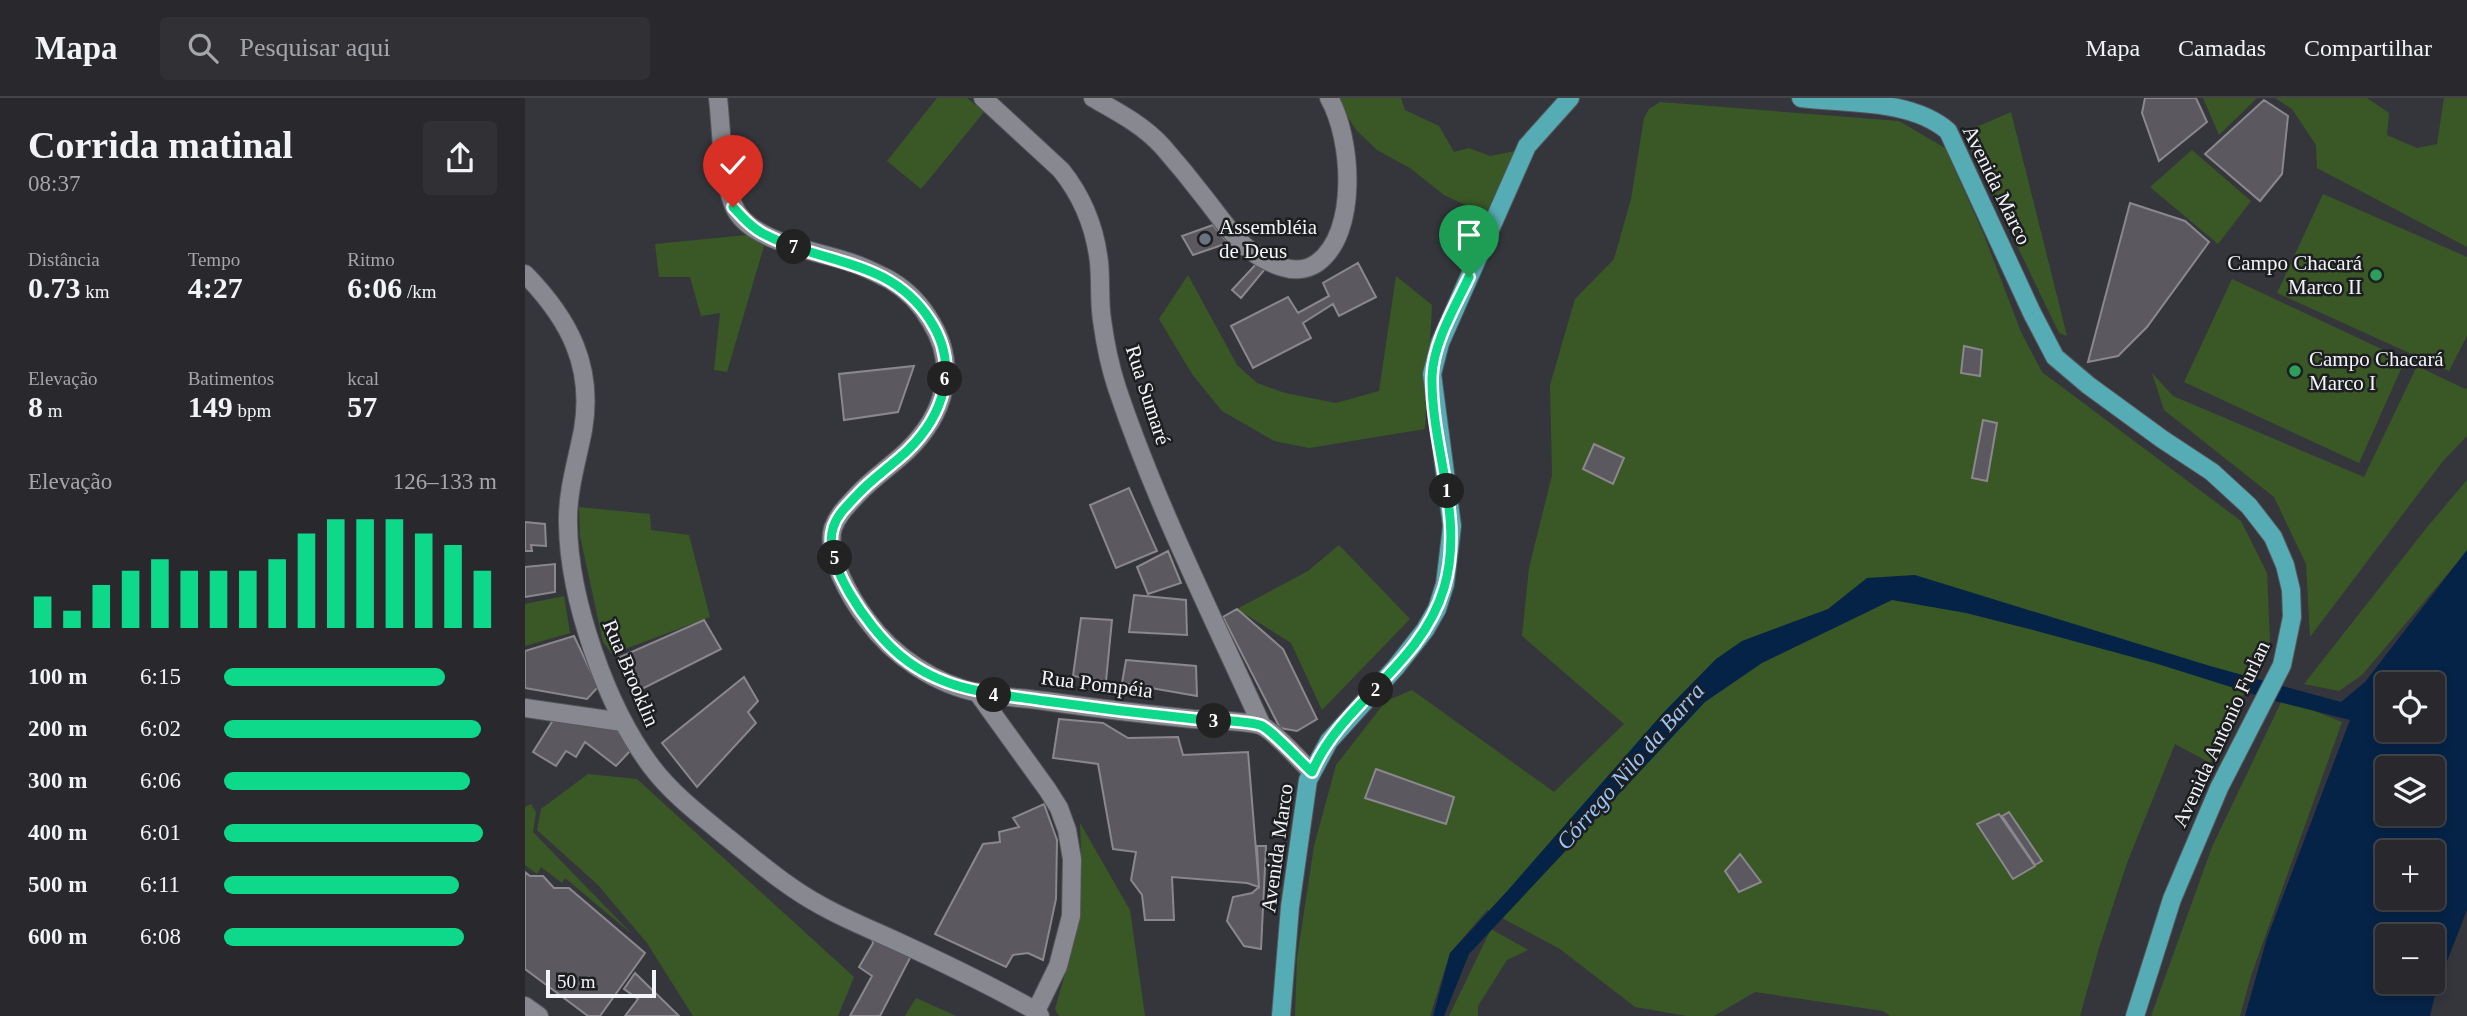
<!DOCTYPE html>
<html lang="pt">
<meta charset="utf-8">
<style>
:root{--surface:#28282d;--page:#303035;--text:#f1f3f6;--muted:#a5a6aa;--line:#444449;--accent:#0ed98a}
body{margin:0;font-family:Georgia,serif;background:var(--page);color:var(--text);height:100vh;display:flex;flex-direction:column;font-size:26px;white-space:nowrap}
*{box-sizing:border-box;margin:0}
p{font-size:23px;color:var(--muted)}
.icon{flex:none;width:38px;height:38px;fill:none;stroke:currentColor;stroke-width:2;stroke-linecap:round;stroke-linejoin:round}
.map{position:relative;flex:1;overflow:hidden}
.sheet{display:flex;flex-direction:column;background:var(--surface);width:525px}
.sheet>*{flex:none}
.controls{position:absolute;left:1850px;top:574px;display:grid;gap:14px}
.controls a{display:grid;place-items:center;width:70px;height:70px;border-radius:7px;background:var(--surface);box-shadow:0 4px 10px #0003,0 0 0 2px var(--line);font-size:35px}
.scale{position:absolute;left:21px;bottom:18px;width:110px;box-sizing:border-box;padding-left:7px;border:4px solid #f3f4f8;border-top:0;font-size:19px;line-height:24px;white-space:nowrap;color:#f3f4f8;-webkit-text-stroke:5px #1d1e20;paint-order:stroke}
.pin{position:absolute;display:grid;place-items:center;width:60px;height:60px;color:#fff;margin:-72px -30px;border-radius:50% 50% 50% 0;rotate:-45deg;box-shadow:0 0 7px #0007}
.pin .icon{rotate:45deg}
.km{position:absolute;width:35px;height:35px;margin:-18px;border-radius:50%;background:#222;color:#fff;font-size:19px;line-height:35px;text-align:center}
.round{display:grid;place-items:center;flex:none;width:74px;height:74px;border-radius:7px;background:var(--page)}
.summary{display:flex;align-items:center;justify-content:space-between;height:119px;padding:0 28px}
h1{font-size:38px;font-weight:600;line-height:52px}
.metrics{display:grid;grid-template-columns:repeat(3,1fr);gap:10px;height:119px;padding:7px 28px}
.metrics div{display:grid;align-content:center}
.metrics b{font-size:30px;font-weight:600}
.metrics small{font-size:19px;font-weight:400}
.metrics p{font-size:19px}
.chart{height:196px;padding:14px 28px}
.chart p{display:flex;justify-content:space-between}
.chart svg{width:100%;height:126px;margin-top:7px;stroke:var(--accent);stroke-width:6}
ul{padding:0 28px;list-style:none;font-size:23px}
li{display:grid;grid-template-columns:112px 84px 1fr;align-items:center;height:52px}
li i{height:18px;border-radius:9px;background:var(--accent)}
header{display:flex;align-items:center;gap:42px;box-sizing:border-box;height:98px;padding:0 35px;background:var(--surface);border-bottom:2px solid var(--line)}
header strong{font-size:33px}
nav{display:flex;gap:38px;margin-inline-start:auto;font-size:24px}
.search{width:490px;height:63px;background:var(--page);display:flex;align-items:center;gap:18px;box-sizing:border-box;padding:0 24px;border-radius:7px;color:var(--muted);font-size:26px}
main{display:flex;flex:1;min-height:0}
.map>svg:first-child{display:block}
.green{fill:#395826}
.water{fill:#052347;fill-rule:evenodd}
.building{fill:#5b595f;stroke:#8a878d;stroke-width:2}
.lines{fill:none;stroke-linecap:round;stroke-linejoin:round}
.minor-casing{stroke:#55565a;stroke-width:20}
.major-casing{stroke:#55565a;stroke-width:20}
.minor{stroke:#888990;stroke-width:18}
.major{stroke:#56acb4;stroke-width:18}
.route-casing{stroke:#fff;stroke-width:14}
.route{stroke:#0ed98a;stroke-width:9}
.worship-dot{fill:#6b7280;stroke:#1d1e20;stroke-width:2.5}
.leisure-dot{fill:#2e9e5b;stroke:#1d1e20;stroke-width:2.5}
.labels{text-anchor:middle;stroke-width:5;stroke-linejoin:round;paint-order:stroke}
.street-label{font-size:21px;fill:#f3f4f8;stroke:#1d1e20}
.poi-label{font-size:21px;fill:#f3f4f8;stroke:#1d1e20;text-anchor:start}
.water-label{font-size:23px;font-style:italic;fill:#98c5fe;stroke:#1d1e20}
</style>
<header>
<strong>Mapa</strong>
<div class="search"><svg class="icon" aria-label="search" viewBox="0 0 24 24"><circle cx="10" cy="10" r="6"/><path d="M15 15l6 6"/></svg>Pesquisar aqui</div>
<nav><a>Mapa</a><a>Camadas</a><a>Compartilhar</a></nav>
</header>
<main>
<section class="sheet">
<div class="summary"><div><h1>Corrida matinal</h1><p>08:37</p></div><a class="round"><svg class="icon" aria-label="share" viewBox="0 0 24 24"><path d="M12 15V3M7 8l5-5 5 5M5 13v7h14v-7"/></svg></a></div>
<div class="metrics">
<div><p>Distância</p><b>0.73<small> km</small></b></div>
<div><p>Tempo</p><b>4:27</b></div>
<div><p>Ritmo</p><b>6:06<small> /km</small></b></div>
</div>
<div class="metrics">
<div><p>Elevação</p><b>8<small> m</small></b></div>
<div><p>Batimentos</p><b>149<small> bpm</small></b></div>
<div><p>kcal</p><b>57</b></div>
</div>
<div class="chart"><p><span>Elevação</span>126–133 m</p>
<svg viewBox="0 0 160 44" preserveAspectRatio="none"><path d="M5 44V33M15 44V38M25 44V29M35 44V24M45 44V20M55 44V24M65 44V24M75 44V24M85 44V20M95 44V11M105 44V6M115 44V6M125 44V6M135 44V11M145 44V15M155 44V24"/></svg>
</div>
<ul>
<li><b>100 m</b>6:15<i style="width:81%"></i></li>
<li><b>200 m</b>6:02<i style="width:94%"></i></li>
<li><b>300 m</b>6:06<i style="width:90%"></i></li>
<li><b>400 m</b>6:01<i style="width:95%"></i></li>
<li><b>500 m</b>6:11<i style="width:86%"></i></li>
<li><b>600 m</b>6:08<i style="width:88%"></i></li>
</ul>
</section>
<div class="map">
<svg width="1942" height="918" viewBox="0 0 1942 918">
<rect width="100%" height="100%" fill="#35363c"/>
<!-- green -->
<path class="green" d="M412,0H442L459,14L396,91L362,63Z
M810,0H876L880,12L914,28L929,54L944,50L965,58L990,53L962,117L919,97L885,70L852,52L832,33Z
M1678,0H1732L1694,37Z
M1750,0H1842L1864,15L1862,37L1892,50L1912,46L1919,0H1942V149L1792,70L1791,47L1767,11Z
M1135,4L1374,23L1420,50L1459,137L1496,234L1517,274L1716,423L1742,475L1745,543L1685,665L1650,646L1602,765L1574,850L1555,918H1365L1358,913L1230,894L1189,918H1162L1110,909L1035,851L962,812L925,855L905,918H770L772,860L789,748L811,667L861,603L887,592L1029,694L1099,626L997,538L1004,470L1027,377L1025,287L1050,201L1089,161L1106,101L1119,20L1124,11Z
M1486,14L1542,238L1534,235L1438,35Z
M1667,52L1726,103L1693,146L1625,89Z
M1798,96L1942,159V238L1924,273L1752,195Z
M222,137L239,148L202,274L189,272L195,215L176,218L165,179H134L130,146Z
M663,177L712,267L732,285L760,295L811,305L854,293L871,178L907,207L900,331L784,350L749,343L697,313L667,276L634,221Z
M1707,181L1880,262L1834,365L1659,284Z
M1892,268L1940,291L1942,290V338L1918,363L1785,539L1781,466L1749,399L1639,312L1627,275L1648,298L1839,379Z
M1942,382V453L1837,577L1814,593L1779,586L1903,428Z
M54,409L125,416L126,432L164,437L185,519L87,556L78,544L55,438Z
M814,447L885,521L797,612L766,545L712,511L783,473Z
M39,498L45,535L0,548V506Z
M1758,600L1817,624L1726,878L1715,918H1626L1687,749Z
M63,676L112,681L329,879L313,918H168L122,845L73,787L12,732L16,711Z
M6,706L11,714L8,734L107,836L40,780L37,785L16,769L12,776L0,767V709Z
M555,725L605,812L620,918H534L530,911L549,845L557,784Z
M966,831L1003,852L982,862L953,908V918H924Z
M391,900L431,918H380Z"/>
<!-- water -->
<path class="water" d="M1942,452V812L1912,889L1905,918H1720L1742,840L1825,622L1750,603L1633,566L1508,532L1441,515L1367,502L1237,565L1180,604L944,856L919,918H908L925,855L984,791L1138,615L1191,561L1217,543L1303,511L1342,480L1390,477L1685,568L1816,604L1840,584ZM1862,586H1908V632H1862ZM1862,670H1908V716H1862ZM1862,754H1908V800H1862ZM1862,838H1908V884H1862Z"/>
<!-- building -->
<path class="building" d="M1620,0H1671L1682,24L1634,63L1617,15Z
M1739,2L1763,18L1757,76L1735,103L1680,56Z
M1605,105L1660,123L1684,144L1622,229L1593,258L1563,264Z
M688,127L703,145L668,157L657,138Z
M732,165L740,171L716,200L707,192Z
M833,165L851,199L814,218L808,206L778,225L786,240L728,270L706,228L763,199L773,215L804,198L798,185Z
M1439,248L1457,252L1455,278L1436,275Z
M389,268L373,314L319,322L314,276Z
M1458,322L1472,325L1462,383L1447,380Z
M1069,346L1099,360L1088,386L1058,371Z
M604,390L632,453L591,470L565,407Z
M0,424L20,426L21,448L6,447L7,453H0Z
M643,453L656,485L623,496L612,469Z
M30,466V494L0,499V469Z
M609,497L661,502L662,537L604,534Z
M712,511L758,551L792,621L772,633L755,630L698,519Z
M556,520L587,522L581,583L548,578Z
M179,522L196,551L113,593L93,560Z
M49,538L73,589L62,601L0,590V553Z
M601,562L671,568L672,598L597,585Z
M219,579L233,603L223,614L231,625L172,689L137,645Z
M30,619L90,628L105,653L91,668L60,644L51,659L41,653L31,668L8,654Z
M534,621L578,625L603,640L653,639L658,657L723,654L734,789L722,785L647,779L649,822H620L617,797L606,782L611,754L588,751L573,666L528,660Z
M851,671L929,699L921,726L840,700Z
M519,706L532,742L531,801L518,862L503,855L488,857L481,869L410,836L458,746L475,744L474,734L494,729L488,720Z
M1484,714L1490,723L1517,763L1510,767L1477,718Z
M1474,716L1510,768L1488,781L1452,726Z
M732,748H741L736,851L719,848L702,823L708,799L727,795L734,789Z
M1215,756L1236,784L1214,794L1200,773Z
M0,774L5,778H18L29,790H44L120,855L75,918H63L0,871Z
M347,840L386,858L355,918H325L347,878L334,869L348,845Z
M110,875L154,918H100L113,901L99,891Z"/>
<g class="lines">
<!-- minor casing -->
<g class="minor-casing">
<path id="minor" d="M193,0C197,35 196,73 208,106C221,144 294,153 327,165C340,169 353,176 365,182C382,192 397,208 406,224C434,270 419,317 382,353C366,368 348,380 333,396C323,407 313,416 308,430C300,457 326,501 342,522C368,558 411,587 455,595C476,599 499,600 520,603C569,610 619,616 668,621C682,622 729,623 739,629C755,639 773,661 787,674
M458,0L536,72C557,98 570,130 574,164C576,183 574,203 577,222C580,244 585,269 592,290C631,406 687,517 737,628
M568,0C593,14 618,27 638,49C652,65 666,82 679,99C703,129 717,156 757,169C769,173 782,172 792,165C834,135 827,40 804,0
M0,176C44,221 69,268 58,332C52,363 42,394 43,426C44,501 81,608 126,668C147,696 176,718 203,740C233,764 263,790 297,808C320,821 345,831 369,842C417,864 465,887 511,913L515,918
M452,594L522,691L534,710L542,732L547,761L546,818L533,868L511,913
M0,610L97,624
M0,908L14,918"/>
</g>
<!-- major casing -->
<g class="major-casing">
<path id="major" d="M1276,0C1323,6 1386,1 1423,33L1507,215L1530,259L1563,287L1637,341L1687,374L1724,408L1748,439L1760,467L1766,492L1767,519L1757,567L1694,690L1647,801L1610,918
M756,918L765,809L783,682L804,643L871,569L900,532L912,511L920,486L927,428L907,276L915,245L1002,48L1045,0"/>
</g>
<!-- minor -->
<use href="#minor" class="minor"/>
<!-- major -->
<use href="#major" class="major"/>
</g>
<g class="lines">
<!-- route casing -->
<g class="route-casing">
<path id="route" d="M208,109C218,120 228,131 241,137C299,167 365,160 405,222C435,268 419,317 382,353C366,368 348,380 333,396C324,406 312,416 308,430C297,466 344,529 369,552C413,593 464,595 520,603C570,610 620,616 670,621C691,623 715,622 735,627C745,630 777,665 787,674C816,605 896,568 919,490C940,419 906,350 907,279C908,245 930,209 944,179"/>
</g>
<!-- route -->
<use href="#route" class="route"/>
</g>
<!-- markers -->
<circle class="worship-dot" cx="680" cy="141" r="7"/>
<g class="leisure-dot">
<circle cx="1851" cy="177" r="7"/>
<circle cx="1770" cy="273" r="7"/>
</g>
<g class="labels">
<!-- street labels -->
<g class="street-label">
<text transform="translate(1472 87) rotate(64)" y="7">Avenida Marco</text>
<text transform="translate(623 297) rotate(72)" y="7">Rua Sumaré</text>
<text transform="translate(106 575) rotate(67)" y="7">Rua Brooklin</text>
<text transform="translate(572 586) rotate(7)" y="7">Rua Pompéia</text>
<text transform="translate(1696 636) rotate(-65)" y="7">Avenida Antonio Furlan</text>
<text transform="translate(752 750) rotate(-82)" y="7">Avenida Marco</text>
</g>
<!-- poi labels -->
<g class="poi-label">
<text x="694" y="136">Assembléia<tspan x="694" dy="24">de Deus</tspan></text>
<text x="1837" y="172" text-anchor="end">Campo Chacará<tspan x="1837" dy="24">Marco II</tspan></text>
<text x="1784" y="268">Campo Chacará<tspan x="1784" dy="24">Marco I</tspan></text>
</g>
<!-- water labels -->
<g class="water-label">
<text transform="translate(1105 668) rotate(-49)" y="8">Córrego Nilo da Barra</text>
</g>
</g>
</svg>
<div class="controls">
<a><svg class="icon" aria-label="locate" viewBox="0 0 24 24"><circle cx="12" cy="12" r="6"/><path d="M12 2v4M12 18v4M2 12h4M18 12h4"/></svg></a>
<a><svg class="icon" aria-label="layers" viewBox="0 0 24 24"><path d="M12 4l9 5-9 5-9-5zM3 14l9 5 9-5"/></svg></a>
<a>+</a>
<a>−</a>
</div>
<div class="scale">50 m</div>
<div class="pin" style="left:944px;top:179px;background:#1e9e55"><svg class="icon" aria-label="arrive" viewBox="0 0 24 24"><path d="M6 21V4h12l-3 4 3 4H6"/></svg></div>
<div class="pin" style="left:208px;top:109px;background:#d93025"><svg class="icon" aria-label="check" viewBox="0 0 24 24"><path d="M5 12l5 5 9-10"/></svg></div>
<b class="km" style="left:922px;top:393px">1</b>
<b class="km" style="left:851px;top:592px">2</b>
<b class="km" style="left:689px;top:623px">3</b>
<b class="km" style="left:469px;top:597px">4</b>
<b class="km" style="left:310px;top:460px">5</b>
<b class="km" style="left:420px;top:281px">6</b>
<b class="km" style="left:269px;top:149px">7</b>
</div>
</main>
